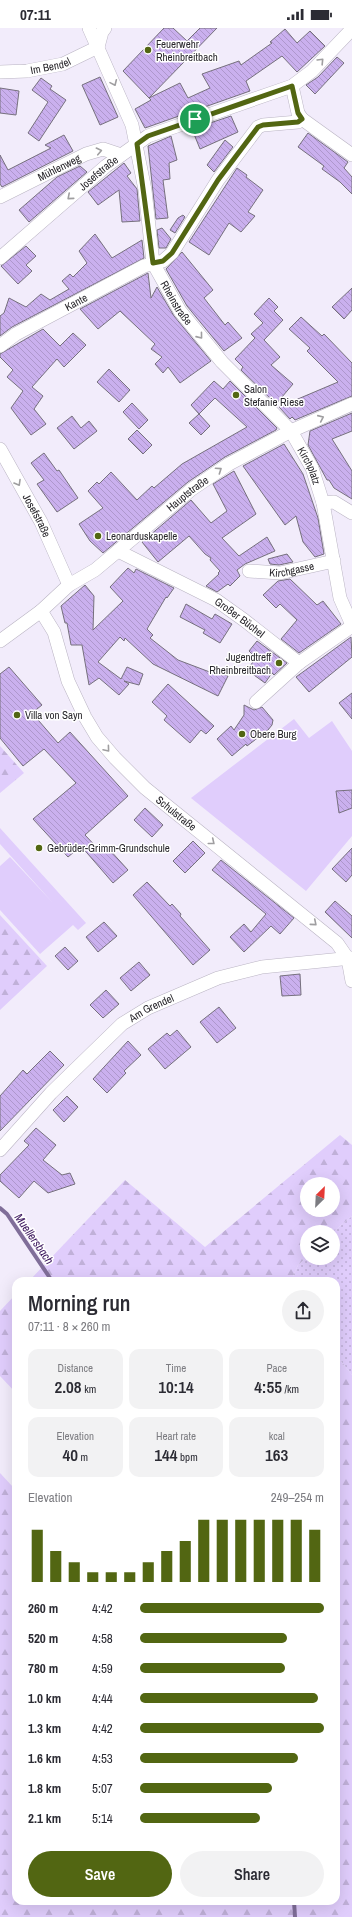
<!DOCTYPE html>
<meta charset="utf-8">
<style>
:root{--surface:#fff;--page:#f2f2f3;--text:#2b2b33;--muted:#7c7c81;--accent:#526612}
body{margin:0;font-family:"Archivo Narrow",sans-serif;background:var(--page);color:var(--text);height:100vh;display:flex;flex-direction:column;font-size:15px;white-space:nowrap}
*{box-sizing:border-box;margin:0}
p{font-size:13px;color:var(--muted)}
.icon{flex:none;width:22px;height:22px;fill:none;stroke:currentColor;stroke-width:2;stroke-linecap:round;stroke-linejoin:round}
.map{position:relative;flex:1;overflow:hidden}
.details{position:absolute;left:12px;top:1249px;width:328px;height:628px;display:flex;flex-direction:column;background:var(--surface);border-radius:12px;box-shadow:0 4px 16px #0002}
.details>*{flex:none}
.needle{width:26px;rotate:24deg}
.controls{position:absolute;left:300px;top:1149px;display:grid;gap:8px}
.controls a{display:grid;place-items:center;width:40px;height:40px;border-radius:50%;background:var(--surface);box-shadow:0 4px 16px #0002;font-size:20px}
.pin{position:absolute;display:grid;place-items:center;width:34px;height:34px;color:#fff;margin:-17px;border:2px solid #fff;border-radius:50%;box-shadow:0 1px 4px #0007}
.round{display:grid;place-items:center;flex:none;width:42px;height:42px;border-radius:21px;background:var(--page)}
.headline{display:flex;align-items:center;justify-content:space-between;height:68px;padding:0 16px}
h1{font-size:22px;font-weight:600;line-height:30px}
.stats{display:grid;grid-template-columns:repeat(3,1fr);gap:6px;height:68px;padding:4px 16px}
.stats div{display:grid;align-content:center;border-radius:10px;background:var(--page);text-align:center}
.stats b{font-size:17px;font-weight:600}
.stats small{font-size:11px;font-weight:400}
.stats p{font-size:11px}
.chart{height:112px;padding:8px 16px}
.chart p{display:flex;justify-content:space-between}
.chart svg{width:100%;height:72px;margin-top:4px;stroke:var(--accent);stroke-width:6}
.button{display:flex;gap:8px;margin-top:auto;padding:8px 16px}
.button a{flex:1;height:46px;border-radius:24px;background:var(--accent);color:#fff;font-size:16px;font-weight:600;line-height:46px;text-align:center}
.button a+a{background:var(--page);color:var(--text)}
ul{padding:0 16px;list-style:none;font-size:13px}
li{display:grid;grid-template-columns:64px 48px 1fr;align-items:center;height:30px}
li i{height:10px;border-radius:5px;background:var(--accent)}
.status{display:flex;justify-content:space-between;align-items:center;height:28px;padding:0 20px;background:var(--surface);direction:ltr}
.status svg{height:11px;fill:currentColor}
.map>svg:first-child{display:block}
.grass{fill:url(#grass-dots)}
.forest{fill:url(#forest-firs);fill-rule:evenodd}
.park{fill:#e0cdfc}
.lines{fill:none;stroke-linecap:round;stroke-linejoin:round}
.stream{stroke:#806e99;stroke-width:4}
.building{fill:url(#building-back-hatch);stroke:#76707d}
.minor-casing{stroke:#bab4c3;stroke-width:14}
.minor{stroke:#fff;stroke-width:13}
.oneway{stroke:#9f9ea0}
.route-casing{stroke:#fff;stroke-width:8}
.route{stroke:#526612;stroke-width:5}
.poi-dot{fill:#526612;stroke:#fff;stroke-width:1.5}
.labels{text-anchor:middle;stroke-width:3;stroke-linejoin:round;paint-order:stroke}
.poi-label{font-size:11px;fill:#29272c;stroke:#fff;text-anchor:start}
.street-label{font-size:11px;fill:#29272c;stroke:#fff}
.water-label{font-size:12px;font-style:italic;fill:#3b165d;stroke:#fff}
</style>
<div class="status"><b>07:11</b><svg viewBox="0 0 49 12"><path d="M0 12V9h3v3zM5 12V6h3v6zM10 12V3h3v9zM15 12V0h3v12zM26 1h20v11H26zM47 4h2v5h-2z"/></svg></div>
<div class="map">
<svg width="352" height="1889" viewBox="0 0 352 1889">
<defs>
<pattern id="grass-dots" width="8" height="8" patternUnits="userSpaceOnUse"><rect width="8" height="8" fill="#e0cdfc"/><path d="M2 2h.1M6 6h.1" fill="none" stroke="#c0b0d8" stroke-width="1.8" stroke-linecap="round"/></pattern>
<pattern id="forest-firs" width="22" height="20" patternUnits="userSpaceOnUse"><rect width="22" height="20" fill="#e0cdfc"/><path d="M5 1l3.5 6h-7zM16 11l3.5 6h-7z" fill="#c0b0d8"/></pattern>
<pattern id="building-back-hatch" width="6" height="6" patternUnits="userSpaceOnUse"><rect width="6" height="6" fill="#cab0ee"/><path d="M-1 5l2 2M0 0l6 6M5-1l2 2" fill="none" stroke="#ae97cc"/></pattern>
</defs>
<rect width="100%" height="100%" fill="#f2ecfb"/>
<!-- grass -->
<path class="grass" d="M352,1188V1347L336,1327V1253H291L298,1237L307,1229L333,1230V1204Z"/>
<!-- forest -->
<path class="forest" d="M0,718L24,745L0,765Z
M0,887L47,938L0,982Z
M340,1107L352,1117V1188L333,1204H307V1229L298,1237L291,1253H29L125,1152L205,1219ZM307,1156H333V1182H307Z
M16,1266V1365L0,1348V1283Z
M336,1327L352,1347V1889H0V1445L13,1459L16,1456V1873H336Z"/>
<!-- park -->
<path class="park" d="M294,691L309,710L332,693L352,723V808L306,863L191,770Z
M0,800L86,895L78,902L73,897L40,926L0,882V838L10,829L53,875L0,816Z"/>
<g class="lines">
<!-- stream -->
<path class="stream" d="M0,1180L7,1186L52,1253
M294,1873L295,1889"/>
</g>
<!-- building -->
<path class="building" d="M164,0H173L187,13L200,0H217L149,70L123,43Z
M285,1L297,15L310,3L325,18L297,44L282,28L246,53L250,63L145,100L135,81L151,72L149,70L180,55L188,70L210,60L202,46L239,33L241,37L272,15L270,14Z
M337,29L344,35L315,66L306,57L318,49Z
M100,49L118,89L100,97L82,57Z
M41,50L52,58L50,61L66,72L39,113L28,105L48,74L32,62Z
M0,60L19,63L16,87L0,85Z
M231,88L238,104L200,121L192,101Z
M308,105L348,134L344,140L352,149V166L340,154L322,141L324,138L298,119Z
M64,107L73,123L2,159L0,156V127L8,142L51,120L45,117Z
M171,108L177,132L169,135L170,151L163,152L168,190L156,191L148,118Z
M225,112L233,119L214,144L207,137Z
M124,135L131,145L127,148L137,161L140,193L122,194L119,162L98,177L88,164Z
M80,138L87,144L29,194L19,182L57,149Z
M237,140L247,147L246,149L263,162L248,184L255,188L241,204L229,195L209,227L189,214Z
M183,187L185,189L175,205L170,202L178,190Z
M162,200L171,211L166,220H159L157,202Z
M95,206L112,230L142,212L144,230L12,299L0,308V288L4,285L9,270L26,279L41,266L50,272L69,261L62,253L70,246L73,249L87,235L79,223Z
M26,218L36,228L26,237L32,243L18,256L1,238Z
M182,224L213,262L204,270L225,297L228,294L242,310L224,323L187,278L166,241Z
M148,245L151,270L157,259L174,288L211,333L180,355L168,339L163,345L155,336L162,329L151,321L155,316L120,283L98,301L80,281Z
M352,260V282L344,291L332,279Z
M269,270L278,279L274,283L283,292L264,312L280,329L271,337L293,356L276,376L241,342L243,339L235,331L255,310L251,306L263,295L254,286Z
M301,289L322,308L324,306L352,335V368L295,392L292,389L290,391L279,379L338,354L307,323L310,320L289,301Z
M43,301L60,318L73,305L86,317L64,339L57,331L32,359L43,368L34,381L46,396L31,407L11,380L23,363L7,349L13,342L0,329V326Z
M109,341L130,362L119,374L97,354Z
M214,353L223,361L230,353L277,400L276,402L225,429L188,454L103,525L90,513L79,496L103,480L88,463L97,454L99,456L111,444L137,472L152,458L154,460L182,436L247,399L215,370L199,386L191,377Z
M132,375L148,392L139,401L123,384Z
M352,385V403L332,411L352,443V471L334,460L329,452H327L308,417L310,403Z
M199,386L210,398L201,407L189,395Z
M72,388L81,400L89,393L97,403L74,421L57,400Z
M137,402L152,417L143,426L128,411Z
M284,416L303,446L318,490L324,526L315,529L303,514L296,488L285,497L243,438Z
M44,425L57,443L59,442L78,470L57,484L37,456L44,452L31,435Z
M234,443L256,486L222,510L239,528L267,509L275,523L245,536L237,542L240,548L230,558L228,556L217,564L206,558L219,546L218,545L220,543L210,532L211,530L205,526L189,508L158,534L142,514L191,472L211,495L227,483L213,456Z
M287,526L293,534L279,537L270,536L268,531Z
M128,540L134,545L136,541L174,560L167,570L166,569L147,601L153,607L150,610L178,632L215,646L217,643L228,648L218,668L153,636L125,610L124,613L120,609L98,634L121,651L127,639L143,646L139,657L124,653L129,656L119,667L99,650L89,657L82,617H71L67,595H65L61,578L85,557L94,568L93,602L123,573L110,559Z
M290,551L317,577L323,573L341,596L299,625L281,611L297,592L280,576L276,580L263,567L278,553Z
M186,576L212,591L215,586L232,596L220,615L203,605L205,602L180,589Z
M351,609L352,629L309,664L296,649Z
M257,613L287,635L274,647L272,645L265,655L247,642L256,630L249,623Z
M9,639L42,677L32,685L58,715L70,704L128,768L85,807L102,825L108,820L128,842L113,855L81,818L68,829L33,791L76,755L44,721L23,738L0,710V646Z
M168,656L214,698L206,706L201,702L190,715L164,692L167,688L152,674Z
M352,665V691L339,675Z
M244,677L254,682L262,679L273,692L272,697L268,702L247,718L246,716L232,728L217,711L231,698L234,702L244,687Z
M352,762V780L339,785L336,763Z
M145,780L163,797L152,809L134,792Z
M193,813L205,825L185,845L173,833Z
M352,820V847L346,854L332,841Z
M221,832L294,890L280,906L271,898L244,924L230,909L244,896L251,904L266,886L212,842Z
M147,854L170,878L172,876L181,886L180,888L210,922L193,937L133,867Z
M335,873L352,888V910L325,884Z
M104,894L117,908L98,924L86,909Z
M65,919L78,933L68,942L55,928Z
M139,934L150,947L131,963L120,950Z
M300,946L301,967L282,968L280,948Z
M106,962L119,976L103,990L90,977Z
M219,979L236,1000L217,1015L200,994Z
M177,1002L191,1019L165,1041L148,1021L167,1005L170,1008Z
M128,1013L141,1027L124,1043L126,1045L107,1065L93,1051Z
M50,1023L64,1037L0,1103V1068L23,1042L27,1046Z
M67,1068L78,1079L64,1094L53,1082Z
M36,1100L56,1117L43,1132L62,1147L70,1145L75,1156L48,1165L34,1153L19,1170L0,1153V1147L29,1117L24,1113Z"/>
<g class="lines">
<!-- minor casing -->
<g class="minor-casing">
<g id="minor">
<path id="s1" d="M89,0L132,97L145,162L153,235L180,283L222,334L291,403L312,440L323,475L340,570L352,597"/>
<path d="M98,19L102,4L105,0"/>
<path id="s2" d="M0,44L27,43L63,36L98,19"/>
<path d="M292,58L298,85L302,91L352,127"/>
<path id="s3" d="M0,169L86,126L103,121L121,127"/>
<path id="s4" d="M0,230L106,138L148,108L292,58L312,43L352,1"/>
<path id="s5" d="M0,318L16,306L144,238L163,233L172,225L218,152L258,99L263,97L298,94L302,91"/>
<path id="s6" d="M0,421L41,494L69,557"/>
<path d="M323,475L334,474L352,485"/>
<path id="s7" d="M118,523L216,572L244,592L299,635"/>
<path id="s8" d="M249,543L280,545L334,533"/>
<path id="s9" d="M41,583L54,604L68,653L85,689L97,709L115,730L145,760L337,915L348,931L352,953"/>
<path id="s10" d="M0,613L41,583L69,557L95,542L192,461L229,436L291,403L352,376"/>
<path d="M256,674L299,635L352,598"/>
<path id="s11" d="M0,1122L51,1065L122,996L148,980L218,950L262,939L352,930"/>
</g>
</g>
<!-- minor -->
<use href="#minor" class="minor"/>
</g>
<!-- one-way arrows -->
<defs><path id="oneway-chevron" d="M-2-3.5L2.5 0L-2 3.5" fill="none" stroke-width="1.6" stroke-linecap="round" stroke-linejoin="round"/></defs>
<g class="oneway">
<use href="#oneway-chevron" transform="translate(321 33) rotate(-46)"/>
<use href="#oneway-chevron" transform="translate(114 55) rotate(66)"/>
<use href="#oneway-chevron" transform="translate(99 123) rotate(-12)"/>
<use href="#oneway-chevron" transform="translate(70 169) rotate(139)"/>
<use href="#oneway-chevron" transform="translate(200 308) rotate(51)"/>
<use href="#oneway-chevron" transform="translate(321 390) rotate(-24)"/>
<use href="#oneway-chevron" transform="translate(219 442) rotate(-34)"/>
<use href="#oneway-chevron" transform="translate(18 455) rotate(60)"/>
<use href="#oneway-chevron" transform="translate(107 721) rotate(50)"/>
<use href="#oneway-chevron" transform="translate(212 814) rotate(39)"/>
<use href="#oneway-chevron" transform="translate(314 895) rotate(40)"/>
</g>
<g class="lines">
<!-- route casing -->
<g class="route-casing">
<path id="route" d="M292,58L298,85L302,91L298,94L263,97L258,99L218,152L172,225L163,233L153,235L137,116L148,108Z"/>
</g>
<!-- route -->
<use href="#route" class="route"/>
</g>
<!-- markers -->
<g class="poi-dot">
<circle cx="148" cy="22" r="4"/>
<circle cx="236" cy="367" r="4"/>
<circle cx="98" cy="508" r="4"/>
<circle cx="279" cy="635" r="4"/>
<circle cx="17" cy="687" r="4"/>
<circle cx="242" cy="706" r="4"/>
<circle cx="39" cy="820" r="4"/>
</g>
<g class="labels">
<!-- poi labels -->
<g class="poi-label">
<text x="156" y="20">Feuerwehr<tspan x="156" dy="13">Rheinbreitbach</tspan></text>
<text x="244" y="365">Salon<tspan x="244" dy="13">Stefanie Riese</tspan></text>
<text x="106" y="512">Leonarduskapelle</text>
<text x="271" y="633" text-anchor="end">Jugendtreff<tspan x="271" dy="13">Rheinbreitbach</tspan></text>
<text x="25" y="691">Villa von Sayn</text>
<text x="250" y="710">Obere Burg</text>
<text x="47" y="824">Gebrüder-Grimm-Grundschule</text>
</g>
<!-- street labels -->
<g class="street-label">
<text dy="4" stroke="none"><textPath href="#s2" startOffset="51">Im Bendel</textPath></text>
<text dy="4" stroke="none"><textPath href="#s3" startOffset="66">Mühlenweg</textPath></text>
<text dy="4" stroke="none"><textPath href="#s4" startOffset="130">Josefstraße</textPath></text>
<text dy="4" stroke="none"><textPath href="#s1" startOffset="292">Rheinstraße</textPath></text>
<text dy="4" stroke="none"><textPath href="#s5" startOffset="88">Kante</textPath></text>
<text dy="4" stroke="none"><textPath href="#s1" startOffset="504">Kirchplatz</textPath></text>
<text dy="4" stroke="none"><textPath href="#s10" startOffset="239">Hauptstraße</textPath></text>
<text dy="4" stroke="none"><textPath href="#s6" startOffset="76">Josefstraße</textPath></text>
<text dy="4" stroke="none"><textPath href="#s8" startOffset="43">Kirchgasse</textPath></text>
<text dy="4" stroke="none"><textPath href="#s7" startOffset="139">Großer Büchel</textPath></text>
<text dy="4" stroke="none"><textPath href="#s9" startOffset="249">Schulstraße</textPath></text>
<text dy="4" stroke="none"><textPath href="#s11" startOffset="209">Am Grendel</textPath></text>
</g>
<!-- water labels -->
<g class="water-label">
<text transform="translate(34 1211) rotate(55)" y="4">Muellersbach</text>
</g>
</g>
</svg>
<div class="controls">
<a><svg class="needle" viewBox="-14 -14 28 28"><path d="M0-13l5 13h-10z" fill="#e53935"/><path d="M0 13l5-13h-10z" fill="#7c7c81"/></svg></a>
<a><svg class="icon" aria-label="layers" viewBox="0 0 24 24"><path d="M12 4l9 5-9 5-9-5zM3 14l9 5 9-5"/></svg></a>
</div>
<div class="pin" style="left:195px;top:91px;background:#1e9e55"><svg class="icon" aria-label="arrive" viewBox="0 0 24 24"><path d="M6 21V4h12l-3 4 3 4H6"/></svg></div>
<section class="details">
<div class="headline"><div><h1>Morning run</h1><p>07:11 · 8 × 260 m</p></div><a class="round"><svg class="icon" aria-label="share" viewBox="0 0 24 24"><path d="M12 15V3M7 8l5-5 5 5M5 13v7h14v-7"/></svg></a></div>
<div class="stats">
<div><p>Distance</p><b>2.08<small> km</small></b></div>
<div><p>Time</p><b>10:14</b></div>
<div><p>Pace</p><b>4:55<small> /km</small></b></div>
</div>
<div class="stats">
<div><p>Elevation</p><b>40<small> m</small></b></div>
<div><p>Heart rate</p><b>144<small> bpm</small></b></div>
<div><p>kcal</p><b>163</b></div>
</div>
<div class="chart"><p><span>Elevation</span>249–254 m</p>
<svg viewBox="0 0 160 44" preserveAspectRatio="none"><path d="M5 44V12M15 44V25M25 44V32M35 44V38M45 44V38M55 44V38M65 44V32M75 44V25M85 44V19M95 44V6M105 44V6M115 44V6M125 44V6M135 44V6M145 44V6M155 44V12"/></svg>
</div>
<ul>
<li><b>260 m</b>4:42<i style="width:100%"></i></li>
<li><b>520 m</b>4:58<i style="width:80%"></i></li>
<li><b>780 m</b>4:59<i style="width:79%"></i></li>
<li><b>1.0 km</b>4:44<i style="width:97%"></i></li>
<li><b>1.3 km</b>4:42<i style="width:100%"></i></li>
<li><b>1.6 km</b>4:53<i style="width:86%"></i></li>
<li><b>1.8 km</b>5:07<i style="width:72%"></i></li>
<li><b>2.1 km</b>5:14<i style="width:65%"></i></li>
</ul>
<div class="button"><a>Save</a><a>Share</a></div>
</section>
</div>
